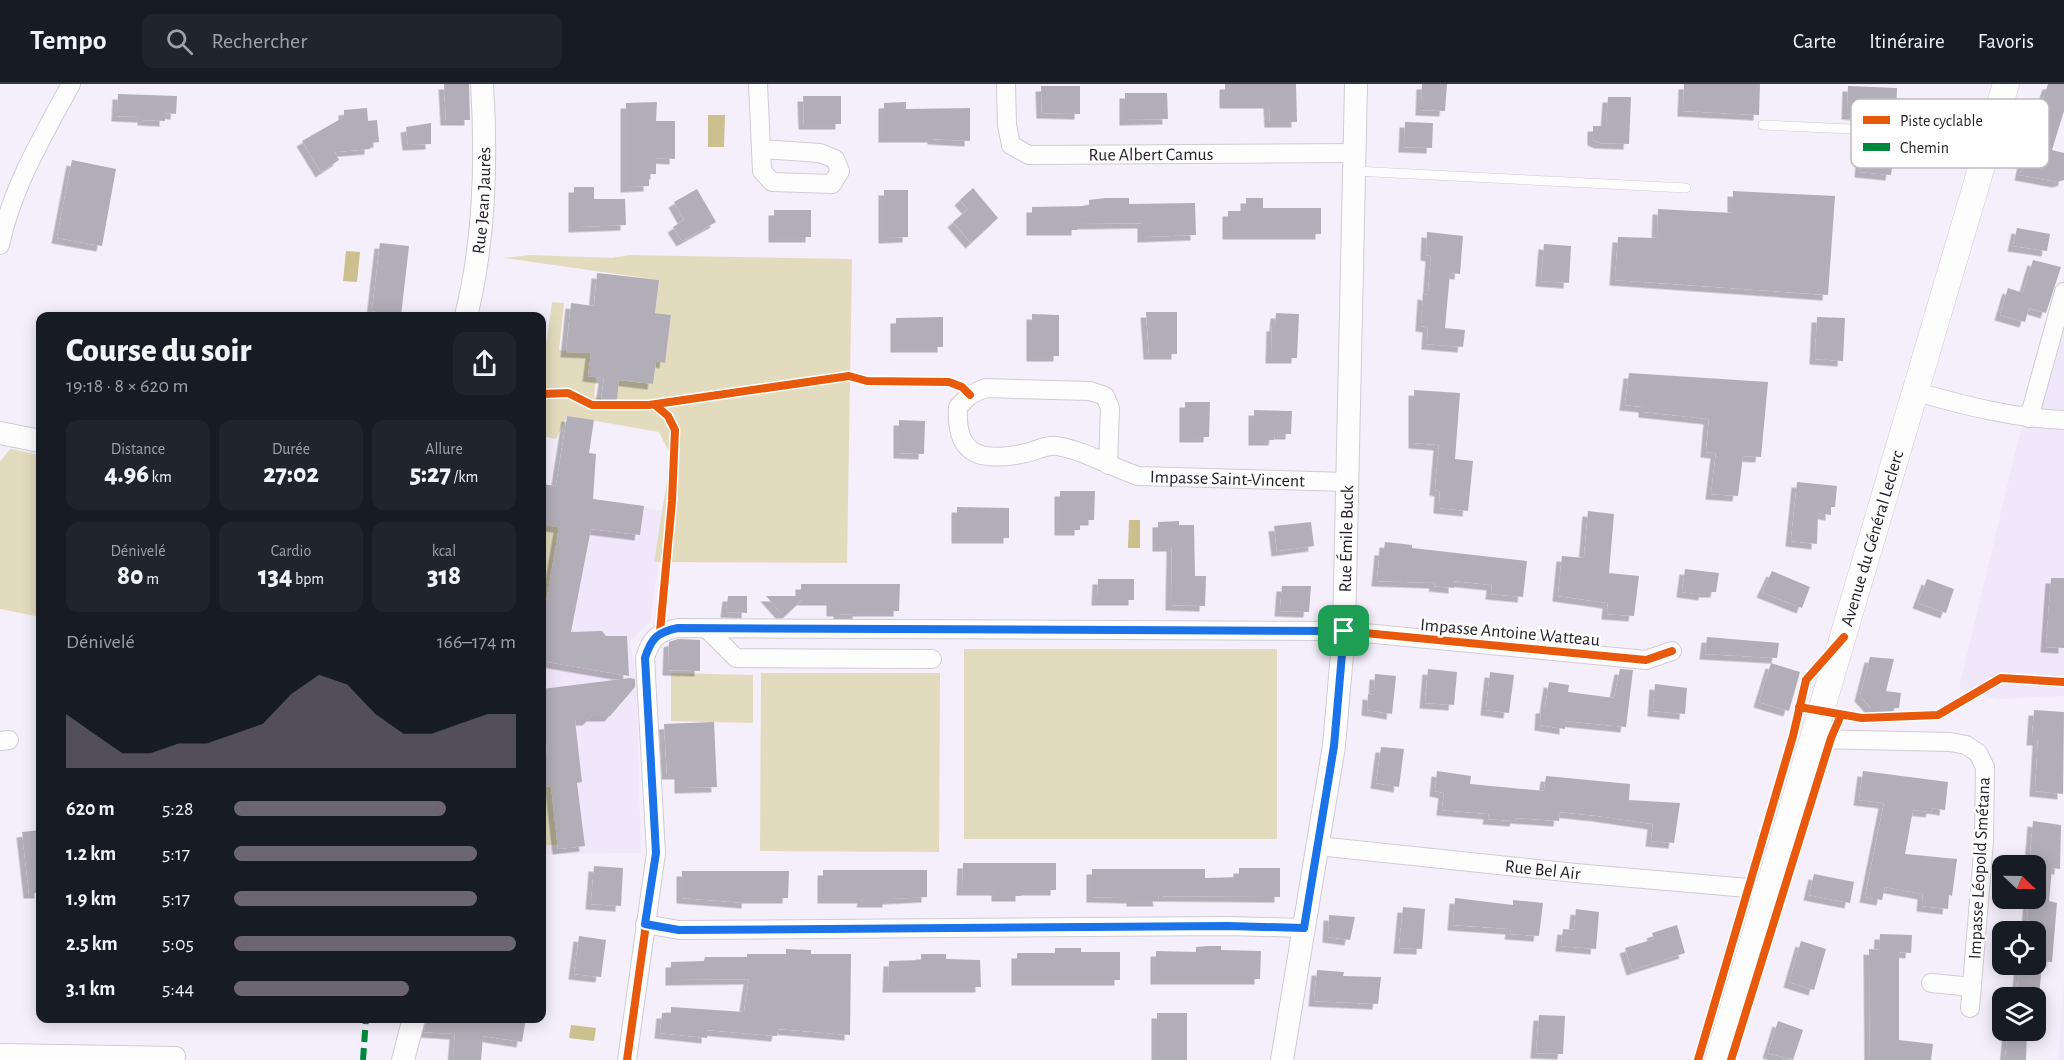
<!DOCTYPE html>
<html lang="fr">
<meta charset="utf-8">
<style>
:root{--surface:#171b24;--page:#20242c;--text:#f1f3f6;--muted:#9ea1a6;--line:#363941;--accent:#6c6671}
body{margin:0;font-family:"Alegreya Sans",sans-serif;background:var(--page);color:var(--text);height:100vh;display:flex;flex-direction:column;font-size:22px;white-space:nowrap}
*{box-sizing:border-box;margin:0}
p{font-size:20px;color:var(--muted)}
.icon{flex:none;width:33px;height:33px;fill:none;stroke:currentColor;stroke-width:2;stroke-linecap:round;stroke-linejoin:round}
.map{position:relative;flex:1;overflow:hidden}
.drawer{position:absolute;left:36px;top:228px;width:510px;height:711px;display:flex;flex-direction:column;background:var(--surface);border-radius:12px;box-shadow:0 3px 15px #0003}
.drawer>*{flex:none}
.needle{width:39px;rotate:112deg}
.fabs{position:absolute;left:1992px;top:771px;display:grid;gap:12px}
.fabs a{display:grid;place-items:center;width:54px;height:54px;border-radius:12px;background:var(--surface);box-shadow:0 3px 15px #0003;font-size:30px}
.pin{position:absolute;display:grid;place-items:center;width:51px;height:51px;color:#fff;margin:-26px;border-radius:12px;box-shadow:0 3px 9px #0006}
.round{display:grid;place-items:center;flex:none;width:63px;height:63px;border-radius:12px;background:var(--page)}
.overview{display:flex;align-items:center;justify-content:space-between;height:102px;padding:0 30px}
h1{font-size:33px;font-weight:800;line-height:45px}
.figures{display:grid;grid-template-columns:repeat(3,1fr);gap:9px;height:102px;padding:6px 30px}
.figures div{display:grid;align-content:center;border-radius:12px;background:var(--page);text-align:center}
.figures b{font-size:26px;font-weight:800}
.figures small{font-size:16px;font-weight:400}
.figures p{font-size:16px}
.chart{height:168px;padding:12px 30px}
.chart p{display:flex;justify-content:space-between}
.chart svg{width:100%;height:108px;margin-top:6px;fill:var(--accent);opacity:.7}
ul{padding:0 30px;list-style:none;font-size:20px}
li{display:grid;grid-template-columns:96px 72px 1fr;align-items:center;height:45px}
li i{height:15px;border-radius:8px;background:var(--accent)}
header{display:flex;align-items:center;gap:36px;box-sizing:border-box;height:84px;padding:0 30px;background:var(--surface);border-bottom:2px solid var(--line)}
header strong{font-size:28px}
nav{display:flex;gap:33px;margin-inline-start:auto;font-size:21px}
.search{width:420px;height:54px;background:var(--page);display:flex;align-items:center;gap:15px;box-sizing:border-box;padding:0 21px;border-radius:12px;color:var(--muted);font-size:22px}
.map>svg:first-child{display:block}
.built{fill:#f1e7fb}
.green{fill:#e3dbbe}
.water{fill:#cbc08e}
.building{fill:#b2aeb7;filter:url(#shadow)}
.lines{fill:none;stroke-linecap:round;stroke-linejoin:round}
.service-casing{stroke:#d0cbd5;stroke-width:10}
.minor-casing{stroke:#d0cbd5;stroke-width:20}
.tertiary-casing{stroke:#d0cbd5;stroke-width:24}
.secondary-casing{stroke:#d0cbd5;stroke-width:27}
.service{stroke:#fdfdfe;stroke-width:9}
.minor{stroke:#fdfdfe;stroke-width:18}
.tertiary{stroke:#fdfdfe;stroke-width:22}
.secondary{stroke:#fdfdfe;stroke-width:26}
.quiet{stroke:#00873e;stroke-width:6;stroke-dasharray:12 6;stroke-linecap:butt}
.cycleway-casing{stroke:#fff;stroke-width:11}
.cycleway{stroke:#e8590c;stroke-width:8}
.route-casing{stroke:#fff;stroke-width:12}
.route{stroke:#1a73e8;stroke-width:8}
.labels{text-anchor:middle;stroke-width:5;stroke-linejoin:round;paint-order:stroke}
.street-label{font-size:18px;fill:#221d27;stroke:#fff}
.key{fill:#fff;stroke:#bdbbbe;stroke-width:1.5}
.key-label{font-size:16px;fill:#221d27}
</style>
<header>
<strong>Tempo</strong>
<div class="search"><svg class="icon" aria-label="search" viewBox="0 0 24 24"><circle cx="10" cy="10" r="6"/><path d="M15 15l6 6"/></svg>Rechercher</div>
<nav><a>Carte</a><a>Itinéraire</a><a>Favoris</a></nav>
</header>
<div class="map">
<svg width="2064" height="976" viewBox="0 0 2064 976">
<defs>
<filter id="shadow"><feDropShadow dx="-5.5" dy="5.5" stdDeviation="0" flood-color="#0004"/></filter>
</defs>
<rect width="100%" height="100%" fill="#f4effa"/>
<!-- built -->
<path class="built" d="M2064,194V612L1998,615L1959,604L2017,361Z
M542,400L594,407V415L666,427L650,538L630,557L636,595L641,769L542,770Z
M2064,900V976H2058Z"/>
<!-- green -->
<path class="green" d="M531,171L612,174L629,171L852,175L847,479L654,478L671,372L659,348L567,332L556,355L542,352V290L552,218L564,219L559,266L591,269L588,292L596,293L594,313L617,317L619,296L653,300L656,277L665,278L671,231L655,229L659,196L504,174Z
M10,365L40,371V533L0,525V378Z
M561,436L542,543V441Z
M964,565H1277V755H964Z
M671,589L753,591V639L671,637Z
M761,589H940L939,768L760,767Z
M542,692L544,703L551,702L558,761H542Z"/>
<!-- water -->
<path class="water" d="M708,31H725L724,63H708Z
M346,167L360,168L357,198L343,197Z
M1129,436H1140V464H1128Z
M571,941L596,944L594,957L569,954Z"/>
<!-- building -->
<path class="building" d="M444,0H469L470,36H446Z
M1225,0H1296L1297,38H1270L1269,19H1225Z
M1422,0H1447L1445,27L1421,26Z
M1684,0H1760L1759,31L1683,27Z
M2048,0H2064V27L2052,66L2064,69V96L2058,98L2020,91L2028,55H2030Z
M1041,2H1080V30L1042,29Z
M1848,2L1897,4L1896,40L1862,39L1863,31L1847,30Z
M1125,9H1167L1168,35L1125,36Z
M118,10L177,12L176,30L165,29V37L143,36V33L117,32Z
M803,12H841V40H804Z
M1608,13H1631L1629,60L1600,59L1593,56V42H1606Z
M657,18L656,37H675V75L656,74V90H649V102L626,103V19Z
M906,18V25L970,24V57L933,55V53H884V19Z
M367,24L368,37L377,36L379,58L370,59V65L335,68L339,76L321,88L302,57L344,33V26Z
M1405,38L1433,39L1432,64L1404,63Z
M431,39V60L408,61L406,43Z
M1863,52L1896,54L1891,91L1860,88Z
M72,76L116,85L102,162L57,154Z
M574,103H594V115H625L626,141L574,143Z
M973,104L998,134L971,159L953,138L968,125L960,116Z
M697,105L716,138L682,157L673,143L684,136L674,118Z
M884,106H908V153L884,154Z
M1733,107L1835,112L1828,211L1615,196L1618,153L1657,154L1658,125L1733,129Z
M1106,114H1129V120L1195,119L1196,151L1143,153V139L1077,140V146H1032V123L1089,122V116Z
M1246,114H1263V124H1321V150H1228V127H1246Z
M774,126H811V153H774Z
M2017,144L2050,150L2047,167L2013,162Z
M1427,148L1463,152L1460,190L1450,189L1445,244L1465,246L1463,263L1427,260L1428,243L1421,242L1423,210L1428,211L1431,172L1426,171Z
M380,159L409,162L401,232H375L376,228L372,227Z
M1544,160L1571,162L1569,199L1541,197Z
M2033,176L2061,183L2046,229L2029,224L2025,238L2000,231L2008,204L2023,209Z
M597,189L659,196L655,229L671,231L665,279L656,277L653,300L619,296L617,317L601,315L604,294L588,292L591,269L566,268L571,219L594,222Z
M1146,228H1177V270H1149Z
M1276,229L1299,230L1297,274H1271L1272,242H1275Z
M1032,230L1059,231V272H1032Z
M943,233V263H896V234Z
M1817,233L1845,234L1843,277L1815,275Z
M1629,289L1768,298L1761,373L1743,372L1738,412L1711,410L1716,369L1706,368L1709,335L1644,328V323L1625,321Z
M1414,306L1460,309L1455,375L1473,377L1468,427L1439,424L1440,407L1435,406L1439,361L1414,359Z
M1185,318H1210L1209,353H1185Z
M1254,326L1292,327L1291,350H1275L1274,356H1254Z
M567,332L594,336L589,369L596,370L593,415L644,422L640,451L591,445L571,548L602,547L606,552H627L629,592L542,577V543L559,443L542,441V400L556,402Z
M899,336L925,337L924,370L899,369Z
M1797,398L1837,402L1835,423H1831V431L1818,429L1817,460L1791,457Z
M1060,407H1095L1094,436H1080V446H1060Z
M957,423L1009,424V454H957Z
M1588,427L1614,430L1609,489L1639,492L1634,532L1607,530L1608,519L1558,512L1562,472L1584,474Z
M1179,437V441H1194L1195,492H1206L1205,522L1171,521L1172,462H1158V438Z
M1311,438L1314,462L1277,467L1274,442Z
M1385,458L1412,461V464L1527,477L1523,513L1491,510L1492,501L1454,497V504L1434,502L1435,499L1377,497L1380,466H1384Z
M1685,485L1719,489L1716,508H1704V511L1682,508Z
M1772,487L1810,503L1802,524L1762,508Z
M2051,494H2064V564L2046,563Z
M1098,495H1134V516H1097Z
M1927,495L1954,505L1946,529L1918,519Z
M801,500H900L899,527H858V531L839,530V527H832V516H802L788,529H781L766,512H801Z
M1282,502H1311L1309,528L1280,527Z
M728,512H747V529L726,528Z
M1707,553L1779,559L1777,574L1705,570Z
M678,555L700,556V587L668,586L669,558Z
M1870,573L1894,575L1886,607L1901,609L1899,624H1871L1860,612Z
M1771,579L1800,588L1789,627L1759,618Z
M1428,585L1457,588L1454,621L1425,619Z
M1620,585L1633,586L1626,643L1565,637V645L1540,641L1541,624H1545L1549,598L1569,601L1568,608L1614,614Z
M1490,588L1514,591L1509,629L1486,626Z
M1375,590L1396,592L1392,630L1367,626L1368,610L1374,611Z
M630,594L635,595V603L610,632H592L588,636H575L582,698L577,699L585,762L558,765L551,702L544,703L542,692V670H547L542,605Z
M1655,600L1687,604L1685,630L1653,627Z
M2034,626L2064,628L2063,710L2035,707L2038,656H2032Z
M714,638L717,703L680,704V690H667L664,640Z
M1381,663L1404,665L1399,703L1376,699Z
M1437,687L1471,692L1470,700L1544,707L1546,692L1630,700L1629,716L1680,719L1674,759L1651,757L1653,740L1598,732L1560,728L1559,737L1516,734L1515,737L1488,735L1489,730L1442,726L1444,709L1435,707Z
M1863,687L1948,698L1945,726L1932,724L1931,728L1913,726L1905,770L1957,775L1952,812L1949,811L1948,825L1922,822L1923,810L1885,803L1882,816L1865,813L1884,719L1859,716Z
M2033,737L2061,741L2060,785L2052,784L2049,817L2057,819L2052,878L2036,877V848H2030L2031,837L2027,836L2029,814H2036L2037,774L2030,773Z
M40,746V809H29L22,748Z
M963,779H1056V806H1021V812H997V806H962Z
M594,782L623,784L621,822L591,820Z
M1239,784H1280V813L1158,812L1159,817H1132V814L1092,813V785H1205V794L1239,793Z
M823,786H927V813L888,815V818H862L863,814H823Z
M682,787H789L788,814H747V819L682,814Z
M1814,790L1854,798L1850,819L1809,811Z
M1455,814L1513,821V816L1543,819L1539,852L1510,850L1511,845L1453,841Z
M1403,823L1425,825L1422,865L1399,864Z
M1576,825L1599,828L1596,865L1561,862L1563,845L1574,846Z
M1329,831L1355,833L1350,856L1328,853Z
M1677,841L1685,869L1632,886L1625,864L1654,855L1652,849Z
M1880,850L1912,851L1911,869L1899,868V956L1933,960L1931,976H1870L1869,865L1879,866Z
M579,852L606,856L601,893L574,890Z
M1801,857L1826,865L1814,906L1789,898Z
M1208,862H1221V866L1261,867L1260,895H1156V867L1196,868V863Z
M1055,864H1081V868H1120V896H1017V869H1055Z
M786,865L811,866V870H851L850,951L778,945L777,952L707,946V954L660,949L662,929H671V923L744,928L749,895L671,896V878L704,877L705,873H747V870H786Z
M921,870H946V875L980,876L981,903H888L889,877L921,876Z
M2020,880H2042L2039,914H2016Z
M1317,886L1344,888L1343,892L1381,893L1378,920L1314,917Z
M1157,929H1187V976H1157Z
M1539,931L1565,932L1563,970L1536,969Z
M427,934H526L522,958L483,952L481,976H453L455,950L424,948Z
M1778,937L1803,946L1793,976L1768,969Z
M2008,946H2027L2026,976H2005Z"/>
<g class="lines">
<!-- service casing -->
<g class="service-casing">
<path id="service" d="M1763,41L1989,51
M1354,87L1686,104"/>
</g>
<!-- minor casing -->
<g class="minor-casing">
<g id="minor">
<path d="M758,0L762,87L772,98L832,100L840,87L835,75L820,69L761,65"/>
<path id="s1" d="M1006,0L1007,41L1011,61L1029,71L1354,69"/>
<path d="M0,161C12,103 43,52 71,0"/>
<path d="M1917,308C1966,322 2013,334 2064,336"/>
<path d="M2029,334L2064,208"/>
<path id="s2" d="M1108,381L1110,324L1105,312L1090,307L985,304L970,311L958,323C955,374 983,378 1026,369C1036,367 1047,360 1057,362C1086,367 1111,383 1138,392L1348,398"/>
<path d="M708,546L736,574L932,575"/>
<path d="M1813,655L1950,658L1966,661L1978,669L1985,683L1984,757L1970,924"/>
<path d="M0,657L9,656"/>
<path id="s3" d="M1318,762L1575,789L1748,804L1768,810"/>
<path d="M645,840L679,846L1228,842L1304,844"/>
<path d="M1931,899L1972,903"/>
<path d="M0,969L176,972"/>
<path d="M627,976L656,769L645,574C651,554 658,548 678,544L1344,547L1646,576L1672,567"/>
</g>
</g>
<!-- tertiary casing -->
<g class="tertiary-casing">
<g id="tertiary">
<path id="s4" d="M466,232C485,156 487,78 482,0"/>
<path d="M0,349L40,357"/>
<path d="M403,976L414,934"/>
<path id="s5" d="M1282,976L1334,662L1344,547L1356,0"/>
</g>
</g>
<!-- secondary casing -->
<g class="secondary-casing">
<g id="secondary">
<path id="s6" d="M1718,976L2006,0"/>
</g>
</g>
<!-- service -->
<use href="#service" class="service"/>
<!-- minor -->
<use href="#minor" class="minor"/>
<!-- tertiary -->
<use href="#tertiary" class="tertiary"/>
<!-- secondary -->
<use href="#secondary" class="secondary"/>
<!-- quiet -->
<path class="quiet" d="M363,976L366,934"/>
<!-- cycleway casing -->
<g class="cycleway-casing">
<path id="cycleway" d="M542,310L568,309L592,321H649L849,292L867,297L949,298L962,303L970,311
M655,321L668,332L675,346L672,417L660,548
M1799,623L1862,634L1938,631L2001,594L2064,598
M627,976L656,769L645,574C651,554 658,548 678,544L1344,547L1646,576L1672,567
M1698,976L1793,652L1806,596L1844,553
M1731,976L1831,654L1841,631"/>
</g>
<!-- cycleway -->
<use href="#cycleway" class="cycleway"/>
</g>
<g class="lines">
<!-- route casing -->
<g class="route-casing">
<path id="route" d="M678,544L1344,547L1334,662L1304,844L1228,842L679,846L645,840L656,769L645,574C651,554 658,548 678,544Z"/>
</g>
<!-- route -->
<use href="#route" class="route"/>
</g>
<g class="labels">
<!-- street labels -->
<g class="street-label">
<text dy="6" stroke="none"><textPath href="#s1" startOffset="204">Rue Albert Camus</textPath></text>
<text dy="6" stroke="none"><textPath href="#s4" startOffset="117">Rue Jean Jaurès</textPath></text>
<text dy="6" stroke="none"><textPath href="#s2" startOffset="536">Impasse Saint-Vincent</textPath></text>
<text dy="6" stroke="none"><textPath href="#s5" startOffset="526">Rue Émile Buck</textPath></text>
<text dy="6" stroke="none"><textPath href="#s6" startOffset="544">Avenue du Général Leclerc</textPath></text>
<text transform="translate(1510 548) rotate(5)" y="6">Impasse Antoine Watteau</text>
<text transform="translate(1979 784) rotate(-87)" y="6">Impasse Léopold Smétana</text>
<text dy="6" stroke="none"><textPath href="#s3" startOffset="226">Rue Bel Air</textPath></text>
</g>
</g>
<!-- legend -->
<rect x="1851" y="15" width="198" height="69" rx="9" class="key"/>
<rect x="1863" y="32" width="27" height="8" fill="#e8590c"/>
<rect x="1863" y="59" width="27" height="8" fill="#00873e"/>
<g class="key-label">
<text x="1900" y="42">Piste cyclable</text>
<text x="1900" y="69">Chemin</text>
</g>
</svg>
<div class="fabs">
<a><svg class="needle" viewBox="-14 -14 28 28"><path d="M0-13l5 13h-10z" fill="#e53935"/><path d="M0 13l5-13h-10z" fill="#9ea1a6"/></svg></a>
<a><svg class="icon" aria-label="locate" viewBox="0 0 24 24"><circle cx="12" cy="12" r="6"/><path d="M12 2v4M12 18v4M2 12h4M18 12h4"/></svg></a>
<a><svg class="icon" aria-label="layers" viewBox="0 0 24 24"><path d="M12 4l9 5-9 5-9-5zM3 14l9 5 9-5"/></svg></a>
</div>
<div class="pin" style="left:1344px;top:547px;background:#1e9e55"><svg class="icon" aria-label="arrive" viewBox="0 0 24 24"><path d="M6 21V4h12l-3 4 3 4H6"/></svg></div>
<section class="drawer">
<div class="overview"><div><h1>Course du soir</h1><p>19:18 · 8 × 620 m</p></div><a class="round"><svg class="icon" aria-label="share" viewBox="0 0 24 24"><path d="M12 15V3M7 8l5-5 5 5M5 13v7h14v-7"/></svg></a></div>
<div class="figures">
<div><p>Distance</p><b>4.96<small> km</small></b></div>
<div><p>Durée</p><b>27:02</b></div>
<div><p>Allure</p><b>5:27<small> /km</small></b></div>
</div>
<div class="figures">
<div><p>Dénivelé</p><b>80<small> m</small></b></div>
<div><p>Cardio</p><b>134<small> bpm</small></b></div>
<div><p>kcal</p><b>318</b></div>
</div>
<div class="chart"><p><span>Dénivelé</span>166–174 m</p>
<svg viewBox="0 0 160 44" preserveAspectRatio="none"><path d="M0 44V22L10 30L20 38L30 38L40 34L50 34L60 30L70 26L80 14L90 6L100 10L110 22L120 30L130 30L140 26L150 22L160 22V44z"/></svg>
</div>
<ul>
<li><b>620 m</b>5:28<i style="width:75%"></i></li>
<li><b>1.2 km</b>5:17<i style="width:86%"></i></li>
<li><b>1.9 km</b>5:17<i style="width:86%"></i></li>
<li><b>2.5 km</b>5:05<i style="width:100%"></i></li>
<li><b>3.1 km</b>5:44<i style="width:62%"></i></li>
</ul>
</section>
</div>
